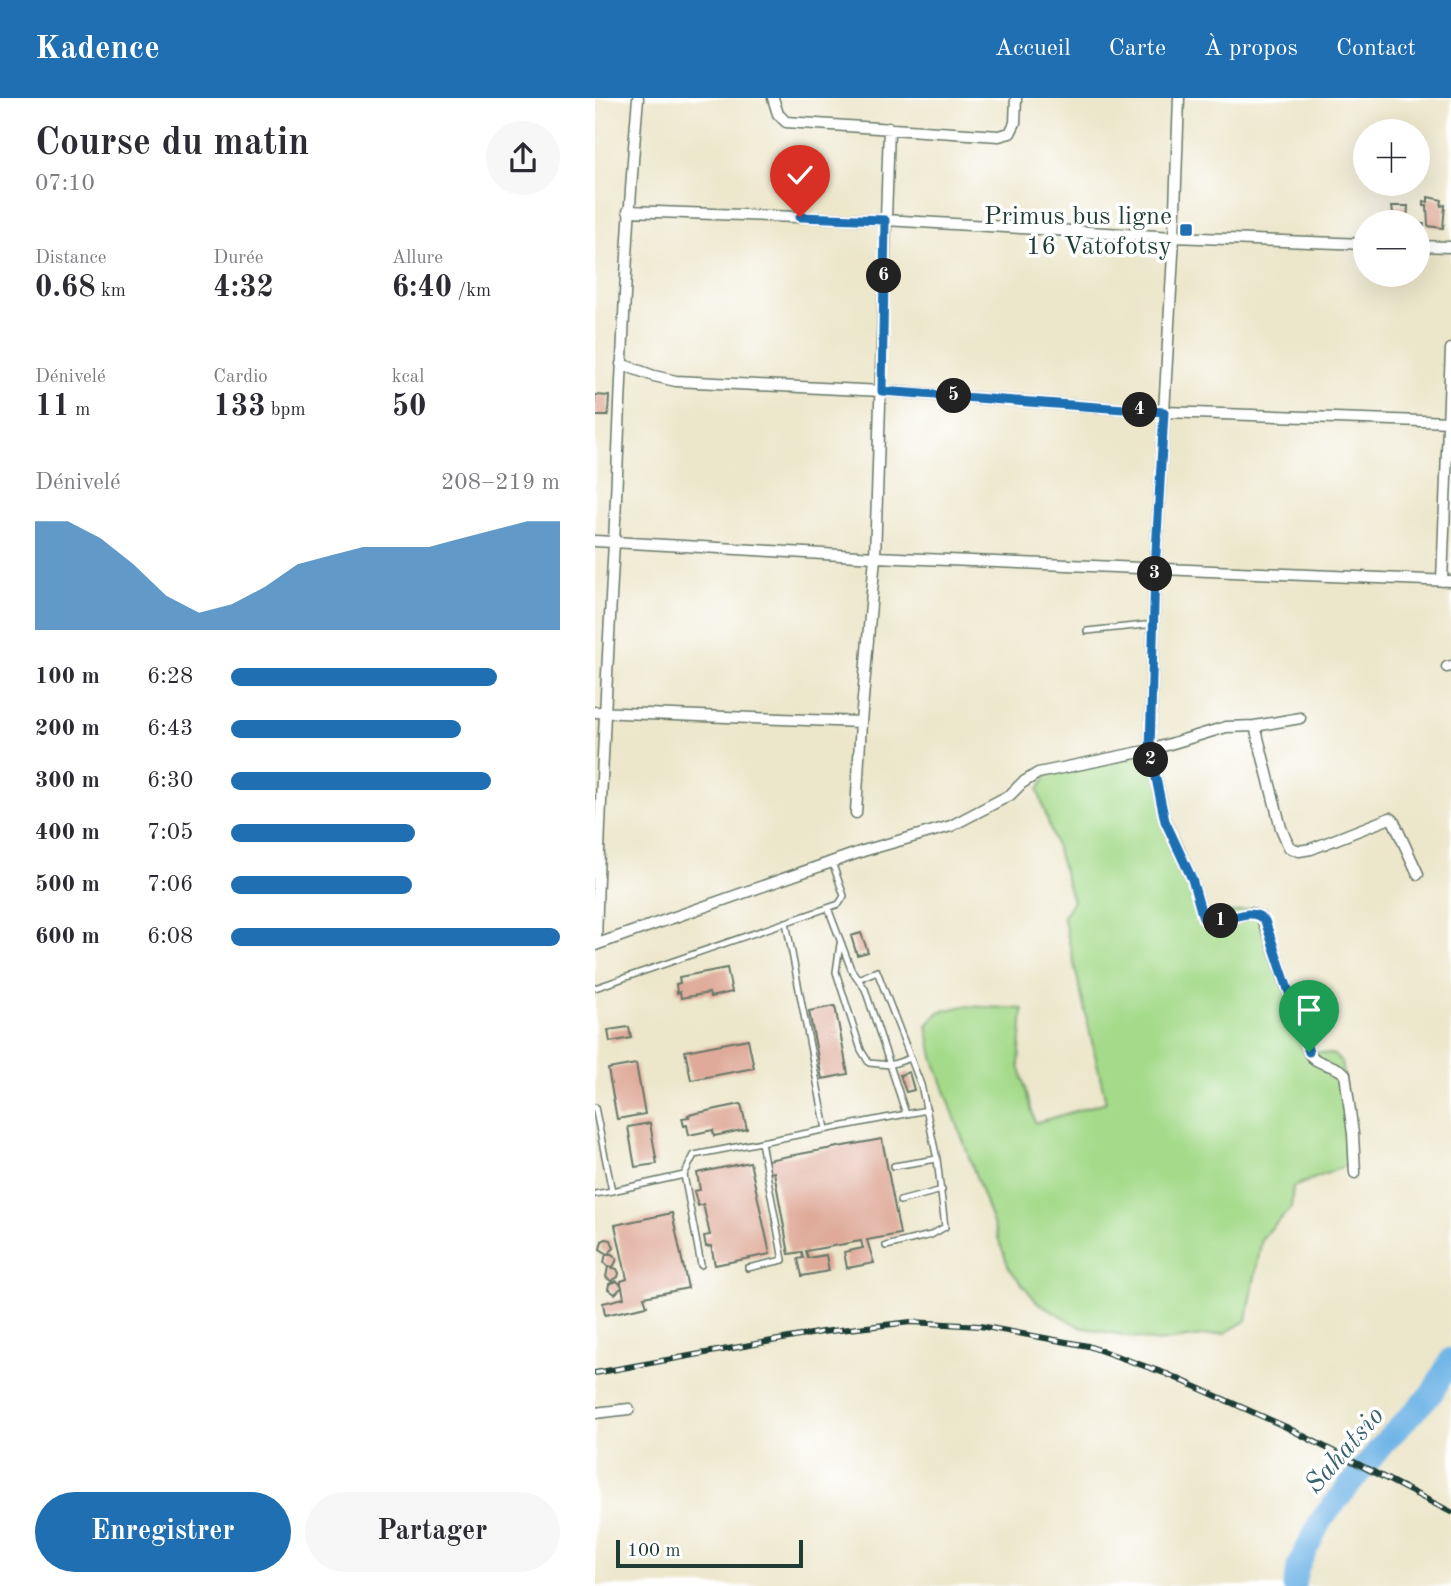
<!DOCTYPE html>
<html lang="fr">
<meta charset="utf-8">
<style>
:root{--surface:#fff;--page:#f7f7f7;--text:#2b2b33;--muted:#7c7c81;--accent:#1f6fb2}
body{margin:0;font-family:"Old Standard TT",serif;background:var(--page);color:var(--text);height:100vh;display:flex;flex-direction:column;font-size:26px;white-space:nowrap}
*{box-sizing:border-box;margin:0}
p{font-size:23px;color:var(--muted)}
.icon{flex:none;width:38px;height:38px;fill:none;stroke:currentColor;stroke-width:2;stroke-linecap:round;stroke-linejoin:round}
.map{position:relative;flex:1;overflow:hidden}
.details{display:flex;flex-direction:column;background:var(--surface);width:595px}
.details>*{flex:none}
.tools{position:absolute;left:758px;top:21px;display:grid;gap:14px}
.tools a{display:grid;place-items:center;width:77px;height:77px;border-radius:50%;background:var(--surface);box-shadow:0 7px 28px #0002;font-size:35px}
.scale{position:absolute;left:21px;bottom:18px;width:187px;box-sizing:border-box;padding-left:7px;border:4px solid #1f3d34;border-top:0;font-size:19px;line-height:24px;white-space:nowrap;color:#1f3d34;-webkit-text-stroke:5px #fff;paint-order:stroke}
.pin{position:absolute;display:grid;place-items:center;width:60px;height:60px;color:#fff;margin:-72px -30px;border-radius:50% 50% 50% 0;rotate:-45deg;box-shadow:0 0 7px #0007}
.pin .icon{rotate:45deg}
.km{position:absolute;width:35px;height:35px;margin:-18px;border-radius:50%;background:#222;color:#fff;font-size:19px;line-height:35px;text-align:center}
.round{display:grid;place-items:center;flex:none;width:74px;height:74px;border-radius:37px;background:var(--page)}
.overview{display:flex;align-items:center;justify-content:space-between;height:119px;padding:0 35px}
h1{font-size:38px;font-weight:600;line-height:52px}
.metrics{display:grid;grid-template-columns:repeat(3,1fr);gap:10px;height:119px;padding:7px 35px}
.metrics div{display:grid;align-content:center}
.metrics b{font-size:30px;font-weight:600}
.metrics small{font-size:19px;font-weight:400}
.metrics p{font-size:19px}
.chart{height:196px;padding:14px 35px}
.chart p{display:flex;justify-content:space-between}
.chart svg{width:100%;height:126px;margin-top:7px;fill:var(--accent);opacity:.7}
.cta{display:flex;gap:14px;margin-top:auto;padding:14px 35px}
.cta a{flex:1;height:80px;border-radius:42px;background:var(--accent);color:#fff;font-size:28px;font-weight:600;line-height:80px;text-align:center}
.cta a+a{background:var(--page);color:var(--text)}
ul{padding:0 35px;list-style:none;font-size:23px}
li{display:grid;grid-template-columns:112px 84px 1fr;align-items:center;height:52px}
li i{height:18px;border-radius:9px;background:var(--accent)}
header{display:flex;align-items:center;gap:42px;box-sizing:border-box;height:98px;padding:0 35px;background:var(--accent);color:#fff}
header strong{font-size:33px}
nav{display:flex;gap:38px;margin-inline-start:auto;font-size:24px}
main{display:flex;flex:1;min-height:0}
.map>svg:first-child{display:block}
.green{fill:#a4da8a;stroke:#628c5f;stroke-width:2}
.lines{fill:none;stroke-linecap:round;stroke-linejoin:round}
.river{stroke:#71b5e7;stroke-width:23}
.building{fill:#dfaa99}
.service-casing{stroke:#677868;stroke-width:8}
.minor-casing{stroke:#677868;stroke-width:13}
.service{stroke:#fff;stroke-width:5}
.minor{stroke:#fff;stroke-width:10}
.rail-casing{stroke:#1f3d34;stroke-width:6}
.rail{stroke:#fff;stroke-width:3.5;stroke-dasharray:10;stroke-linecap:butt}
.route-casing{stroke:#fff;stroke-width:14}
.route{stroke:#1f6fb2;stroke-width:9}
.poi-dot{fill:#1f6fb2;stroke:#fff;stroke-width:2.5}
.labels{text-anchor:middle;stroke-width:7;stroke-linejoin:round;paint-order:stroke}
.poi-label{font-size:26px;fill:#1f3d34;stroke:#fff;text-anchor:end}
.water-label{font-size:28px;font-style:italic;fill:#38616a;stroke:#fff}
</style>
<header>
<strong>Kadence</strong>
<nav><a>Accueil</a><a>Carte</a><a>À propos</a><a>Contact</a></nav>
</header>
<main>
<section class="details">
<div class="overview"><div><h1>Course du matin</h1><p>07:10</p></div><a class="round"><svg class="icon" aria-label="share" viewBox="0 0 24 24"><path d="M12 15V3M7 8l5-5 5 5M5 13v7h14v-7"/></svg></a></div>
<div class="metrics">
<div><p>Distance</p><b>0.68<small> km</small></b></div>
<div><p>Durée</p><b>4:32</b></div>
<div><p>Allure</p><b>6:40<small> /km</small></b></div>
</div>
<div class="metrics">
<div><p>Dénivelé</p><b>11<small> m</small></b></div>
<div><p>Cardio</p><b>133<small> bpm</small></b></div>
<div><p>kcal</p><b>50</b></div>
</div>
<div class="chart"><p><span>Dénivelé</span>208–219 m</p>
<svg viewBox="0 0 160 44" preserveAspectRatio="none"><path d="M0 44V6L10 6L20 12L30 21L40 32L50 38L60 35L70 29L80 21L90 18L100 15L110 15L120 15L130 12L140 9L150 6L160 6V44z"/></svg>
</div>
<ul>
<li><b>100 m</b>6:28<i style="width:81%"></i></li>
<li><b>200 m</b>6:43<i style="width:70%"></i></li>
<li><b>300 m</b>6:30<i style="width:79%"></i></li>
<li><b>400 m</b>7:05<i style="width:56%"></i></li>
<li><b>500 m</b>7:06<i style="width:55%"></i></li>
<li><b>600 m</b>6:08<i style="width:100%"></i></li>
</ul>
<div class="cta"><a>Enregistrer</a><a>Partager</a></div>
</section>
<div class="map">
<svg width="856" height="1488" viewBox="0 0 856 1488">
<rect width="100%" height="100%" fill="#fff"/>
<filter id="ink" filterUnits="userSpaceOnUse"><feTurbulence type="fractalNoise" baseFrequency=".0143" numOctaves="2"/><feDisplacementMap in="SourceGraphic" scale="14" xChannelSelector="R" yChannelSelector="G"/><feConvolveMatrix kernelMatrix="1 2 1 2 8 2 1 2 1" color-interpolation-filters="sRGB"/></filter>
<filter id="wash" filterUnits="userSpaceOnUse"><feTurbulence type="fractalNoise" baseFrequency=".00686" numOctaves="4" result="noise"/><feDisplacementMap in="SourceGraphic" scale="28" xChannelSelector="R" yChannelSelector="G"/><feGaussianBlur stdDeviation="1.57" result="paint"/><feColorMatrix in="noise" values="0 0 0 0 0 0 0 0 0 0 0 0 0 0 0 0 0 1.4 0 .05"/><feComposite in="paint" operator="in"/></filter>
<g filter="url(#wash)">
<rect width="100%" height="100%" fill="#ece6ca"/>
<!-- green -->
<path class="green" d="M556,653L608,821L659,810L671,817L716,953L739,957L747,965L757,1063L750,1068L698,1089L696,1110L667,1140L652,1222L630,1235L563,1244L485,1229L442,1204L414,1170L338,959L332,927L344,914L369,908L428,911L424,967L440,1025L511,1004L468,818L478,803L443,692L456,672Z"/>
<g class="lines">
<!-- river -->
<path class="river" d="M699,1488L703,1468L726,1422L789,1345L837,1295L856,1261"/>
</g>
<g id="blocks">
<!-- building -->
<path class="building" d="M833,99L847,102L846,108L850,107L848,130L833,128L832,108H829V103L833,104Z
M797,108H813L812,123H799Z
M822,125L829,126L828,137H822Z
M0,297L14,298L13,318H0Z
M266,835L273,854L262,857L256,838Z
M132,870L137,894L115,899L114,895L86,900L85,894L82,895L81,886L85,885L84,879Z
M240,908L253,976L227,981L214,913Z
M34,929L36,940L15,944L13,932Z
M153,941L159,970L96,982L90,953Z
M41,966L50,1016L22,1021L13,971Z
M314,974L319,992L311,994L305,977Z
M146,1006L152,1031L119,1038L118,1032L94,1037L92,1027L89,1028L87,1020L94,1019L93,1017Z
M55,1025L62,1066L40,1069L33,1029Z
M287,1041L305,1136L272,1142L279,1165L252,1170L249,1154L268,1150L266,1143L211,1153L213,1160L231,1157L234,1173L207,1178L203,1161L208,1160L207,1154L194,1156L179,1074L175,1075L172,1062Z
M155,1064L175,1156L120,1167L116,1148L111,1149L109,1138L115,1137L108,1106L103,1108L99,1093L105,1092L102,1075Z
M77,1115L93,1190L49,1199L52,1208L10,1217L8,1205L29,1200L27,1189L20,1196L13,1191L14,1186L22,1183L26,1187V1183L32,1181L20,1127Z
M11,1141L16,1142L19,1150L13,1156H17L22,1161L19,1168L15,1169L22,1171L24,1175L23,1179L16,1183L11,1179L13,1169L9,1165L11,1155L5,1151L7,1143Z"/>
</g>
</g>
<g filter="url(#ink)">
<use href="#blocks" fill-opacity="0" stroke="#677868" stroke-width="2"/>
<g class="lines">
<!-- service casing -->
<g class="service-casing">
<path id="service" d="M492,533L559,526
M233,810L256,871L270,891L311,1016
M191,824L231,1031
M245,846L241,874L266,952L274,965L295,967L316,960
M263,881L282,873L326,987L342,1061L350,1129L336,1137L291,1148
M0,890L244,806L249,798L237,764
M0,1009L17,1093L0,1096
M299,1068L342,1061
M89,1077L106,1167
M17,1093L89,1077L99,1057L332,1012
M305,1103L347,1092
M153,1170L188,1162L166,1044"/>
</g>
<!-- minor casing -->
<g class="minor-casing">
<path id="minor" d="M178,0L183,16L191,24L404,38L415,35L420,25L421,0
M584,0L579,139L560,472L555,652L570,723L597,781L608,820L615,825L656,815L666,819L675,839L714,955C722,968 739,965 750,976L758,1036L760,1075
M33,113L290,122L579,139L770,146
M822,148L856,149
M26,266L59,278L81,283L287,293L569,314L856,324
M0,443L280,459L856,483
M847,483L856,251
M852,569L856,568
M0,614L266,624
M660,628L705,620
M261,715L266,624L280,459L294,30
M0,847L268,753L356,728L415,697L427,685L443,675L555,652L631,629L660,628L686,730L694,749L704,753L716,751L795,720L798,722L823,776
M1,847C4,712 12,578 19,444C26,296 30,148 43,0
M0,1315L34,1311"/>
</g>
<!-- service -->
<use href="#service" class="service"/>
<!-- minor -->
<use href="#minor" class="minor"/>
<!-- rail casing -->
<g class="rail-casing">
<path id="rail" d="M0,1275L227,1234L316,1224L385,1228L493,1248L572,1276L691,1329L856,1414"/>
</g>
<!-- rail -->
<use href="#rail" class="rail"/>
</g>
</g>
<g class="lines" filter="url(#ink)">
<!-- route casing -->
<g class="route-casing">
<path id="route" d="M205,119L290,122L287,293L569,314L560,472L555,652L570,723L597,781L608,820L612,824C631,828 654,805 670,823L714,954"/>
</g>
<!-- route -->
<use href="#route" class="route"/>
</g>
<!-- markers -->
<rect class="poi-dot" x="584" y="125" width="14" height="14" rx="3.5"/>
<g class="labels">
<!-- poi labels -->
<g class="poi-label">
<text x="577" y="126">Primus bus ligne<tspan x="577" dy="30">16 Vatofotsy</tspan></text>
</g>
<!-- water labels -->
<g class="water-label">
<text transform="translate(748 1351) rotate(-49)" y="10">Sahatsio</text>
</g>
</g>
</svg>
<div class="tools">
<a>+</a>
<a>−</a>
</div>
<div class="scale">100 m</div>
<div class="pin" style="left:714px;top:954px;background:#1e9e55"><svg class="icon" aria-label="arrive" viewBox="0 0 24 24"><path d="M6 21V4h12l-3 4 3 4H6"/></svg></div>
<div class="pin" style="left:205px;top:119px;background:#d93025"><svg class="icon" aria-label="check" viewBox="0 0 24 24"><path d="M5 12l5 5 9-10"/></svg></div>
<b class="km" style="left:626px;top:823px">1</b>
<b class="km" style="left:556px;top:662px">2</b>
<b class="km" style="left:560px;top:476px">3</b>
<b class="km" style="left:545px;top:312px">4</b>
<b class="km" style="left:359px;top:298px">5</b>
<b class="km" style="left:289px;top:178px">6</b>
</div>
</main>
